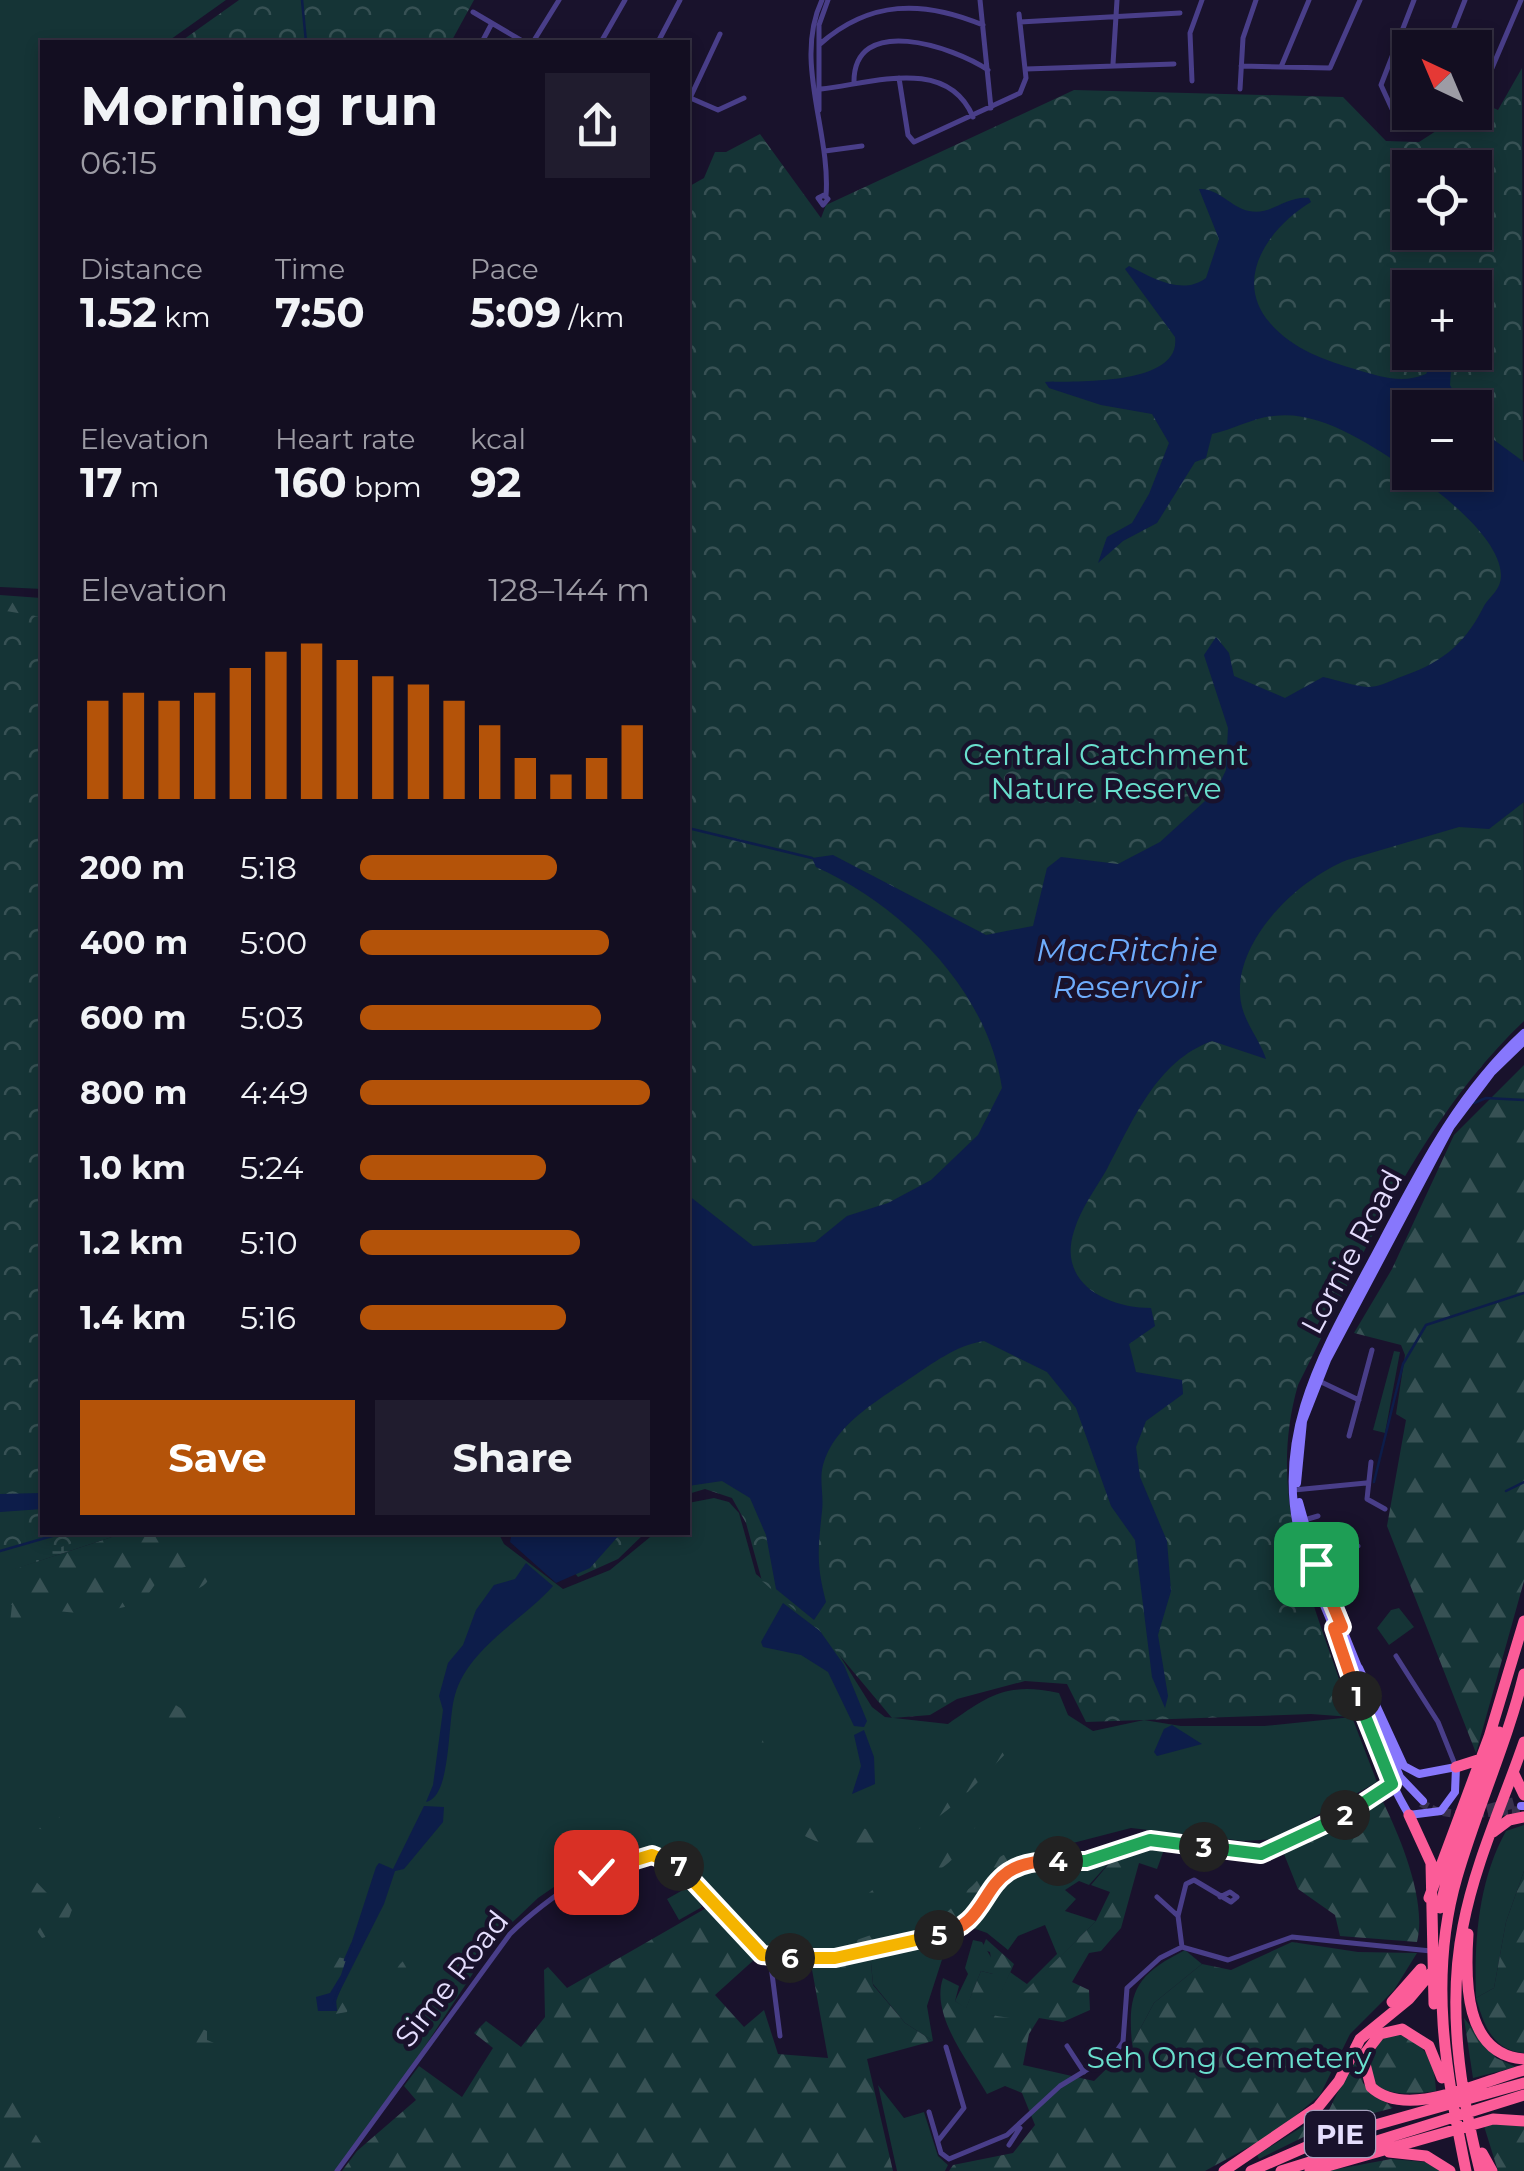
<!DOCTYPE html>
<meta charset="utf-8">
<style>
:root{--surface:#130e21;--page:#201c2e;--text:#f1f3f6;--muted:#9d9ca5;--line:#322e3f;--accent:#b45309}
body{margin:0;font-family:Montserrat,sans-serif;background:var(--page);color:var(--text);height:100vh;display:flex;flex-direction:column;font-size:38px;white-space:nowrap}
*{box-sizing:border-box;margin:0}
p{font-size:32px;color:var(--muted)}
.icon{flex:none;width:55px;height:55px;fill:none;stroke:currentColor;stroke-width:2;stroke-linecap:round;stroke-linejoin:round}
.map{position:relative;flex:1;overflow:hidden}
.side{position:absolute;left:40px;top:40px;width:650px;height:1495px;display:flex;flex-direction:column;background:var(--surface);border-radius:0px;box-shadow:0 5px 15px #0003,0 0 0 2px var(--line)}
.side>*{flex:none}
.needle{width:65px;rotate:316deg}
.buttons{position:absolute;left:1392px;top:30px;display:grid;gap:20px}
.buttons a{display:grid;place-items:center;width:100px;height:100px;border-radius:0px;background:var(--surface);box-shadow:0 5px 15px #0003,0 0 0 2px var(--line);font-size:50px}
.pin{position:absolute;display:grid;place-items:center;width:85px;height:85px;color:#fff;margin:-42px;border-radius:20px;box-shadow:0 5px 15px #0006}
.km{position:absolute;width:50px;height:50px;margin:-25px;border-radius:50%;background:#222;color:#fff;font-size:28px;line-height:50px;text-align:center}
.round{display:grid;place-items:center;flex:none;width:105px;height:105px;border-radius:0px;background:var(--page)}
.headline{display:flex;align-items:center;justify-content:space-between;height:170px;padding:0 40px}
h1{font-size:55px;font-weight:700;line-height:75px}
.metrics{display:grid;grid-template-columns:repeat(3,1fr);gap:15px;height:170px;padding:10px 40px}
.metrics div{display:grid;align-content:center}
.metrics b{font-size:42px;font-weight:700}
.metrics small{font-size:28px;font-weight:400}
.metrics p{font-size:28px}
.chart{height:280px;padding:20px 40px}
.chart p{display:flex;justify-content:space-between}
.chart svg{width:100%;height:180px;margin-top:10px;stroke:var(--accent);stroke-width:6}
.button{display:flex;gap:20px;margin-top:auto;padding:20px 40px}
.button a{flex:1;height:115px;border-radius:0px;background:var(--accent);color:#fff;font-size:40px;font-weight:700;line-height:115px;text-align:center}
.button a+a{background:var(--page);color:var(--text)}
ul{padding:0 40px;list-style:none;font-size:32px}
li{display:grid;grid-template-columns:160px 120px 1fr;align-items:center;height:75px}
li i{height:25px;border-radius:12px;background:var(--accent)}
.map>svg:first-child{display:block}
.green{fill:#153436}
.forest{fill:url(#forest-firs)}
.wetland{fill:url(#wetland-marsh)}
.park{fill:url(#park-crowns);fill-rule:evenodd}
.water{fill:#0d1d4a}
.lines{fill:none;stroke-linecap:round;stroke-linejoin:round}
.stream{stroke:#0d1d4a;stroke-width:2.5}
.secondary-tunnel{stroke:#38314c;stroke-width:8;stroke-dasharray:8 4;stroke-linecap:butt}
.highway-tunnel{stroke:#38314c;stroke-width:11;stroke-dasharray:11 5.5;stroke-linecap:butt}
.street{stroke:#493e89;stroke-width:5}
.secondary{stroke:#8777fc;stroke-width:8}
.highway{stroke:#fb5c98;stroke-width:11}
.split-1-casing{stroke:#fff;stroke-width:20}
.split-2-casing{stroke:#fff;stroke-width:20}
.split-3-casing{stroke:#fff;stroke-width:20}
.split-4-casing{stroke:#fff;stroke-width:20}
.split-5-casing{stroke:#fff;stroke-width:20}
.split-6-casing{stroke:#fff;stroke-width:20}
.split-7-casing{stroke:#fff;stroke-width:20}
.split-8-casing{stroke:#fff;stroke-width:20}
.split-1{stroke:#f0652b;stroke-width:12}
.split-2{stroke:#22a559;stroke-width:12}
.split-3{stroke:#22a559;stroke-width:12}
.split-4{stroke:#22a559;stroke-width:12}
.split-5{stroke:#f0652b;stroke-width:12}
.split-6{stroke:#f5b400;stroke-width:12}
.split-7{stroke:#f5b400;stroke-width:12}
.split-8{stroke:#f5b400;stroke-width:12}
.labels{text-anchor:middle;stroke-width:9;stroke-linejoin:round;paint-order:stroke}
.shield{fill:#19122c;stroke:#a8a1bf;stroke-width:2.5}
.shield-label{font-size:28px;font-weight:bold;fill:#e5defe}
.park-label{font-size:30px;fill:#69dfcd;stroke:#19122c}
.street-label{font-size:30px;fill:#e5defe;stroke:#19122c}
.water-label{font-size:32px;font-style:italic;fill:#6eacfc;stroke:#19122c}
</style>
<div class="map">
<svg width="1524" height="2171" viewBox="0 0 1524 2171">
<defs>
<pattern id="forest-firs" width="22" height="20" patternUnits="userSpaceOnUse" patternTransform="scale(2.5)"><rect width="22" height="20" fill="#153436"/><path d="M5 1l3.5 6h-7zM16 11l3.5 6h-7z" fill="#375154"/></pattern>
<pattern id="wetland-marsh" width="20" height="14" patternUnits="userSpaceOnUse" patternTransform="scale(2.5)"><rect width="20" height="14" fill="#153436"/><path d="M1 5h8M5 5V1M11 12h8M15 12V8" fill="none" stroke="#375154"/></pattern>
<pattern id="park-crowns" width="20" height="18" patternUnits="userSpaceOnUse" patternTransform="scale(2.5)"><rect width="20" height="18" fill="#153436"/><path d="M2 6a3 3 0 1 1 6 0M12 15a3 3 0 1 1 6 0" fill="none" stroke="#375154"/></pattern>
</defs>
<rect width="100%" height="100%" fill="#19122c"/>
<!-- green -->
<path class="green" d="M0,0H226L167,42H42V589L0,587Z
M1394,1351L1400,1352L1385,1433L1373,1430Z
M714,1498L729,1502L739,1513L756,1574L825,1632L872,1707L885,1717L948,1724C989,1695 1007,1682 1059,1693L1068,1715L1093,1731L1144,1720L1181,1726H1264L1352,1717L1377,1782L1275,1839L1244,1841L1131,1828L1015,1858L960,1929L879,1947L779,1958L747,1939L714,1892L674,1851L633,1848L583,1867L538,1898L497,1937L410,2069L335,2171H45L0,2129V1573L131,1533L498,1532L504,1544L563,1589L610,1570L655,1533L688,1532V1503Z
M1399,1608L1414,1627L1389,1645L1377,1628L1391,1610Z
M1524,1825V1871L1506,1922L1494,1988L1476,1998C1474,1942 1478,1881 1506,1831Z
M1118,1853L1089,1885L1079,1881L1065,1890L1076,1899L1065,1911L1096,1921L1021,1996L1027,2009L1016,2020L990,2015L1010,1972L1027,1984L1057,1954L1045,1925L1018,1936L1008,1950L987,1933L970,1927L1009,1872L1026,1864H1085Z
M690,1886L702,1907L679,1920L667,1899Z
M949,1938L927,2006L933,2041L905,2023L873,1984L870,1953Z
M973,1940L982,1942L995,1964L993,1974L981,1971L966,2009L955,2001L968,1974L965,1968Z
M1185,1950L1202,1964L1154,2003L1132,2044C1127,1991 1136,1975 1185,1950Z
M878,2085L904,2118L924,2112L938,2156L948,2165L945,2171H897Z"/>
<!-- forest -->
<path class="forest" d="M0,595L41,598L42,673L0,661Z
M1524,1065V1581L1476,1753L1387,1526L1406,1420L1396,1414L1405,1355L1401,1345L1354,1333L1392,1269L1454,1135Z
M124,1533H186L185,1549L193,1564L182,1568L180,1576L197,1574L205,1566L211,1570C208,1601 171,1587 156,1583L142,1603L98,1613L91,1601H83L78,1613L56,1611L52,1621L16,1627L10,1623L12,1605H3L0,1610V1574Z
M174,1704L196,1718L183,1730L159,1717Z
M766,1733L775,1740L753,1778L750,1769Z
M1008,1733L1009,1750C962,1798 925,1845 853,1845C828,1845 819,1845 796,1831L795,1828L801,1825C822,1830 858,1824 873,1831L923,1816L943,1785L958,1778L968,1765L984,1763Z
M40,1799L58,1814L66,1833L60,1835L27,1825L28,1810Z
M1383,1802C1401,1839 1427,1901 1417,1942L1340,1936L1335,1915L1298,1889L1284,1854Z
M986,1806L991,1817L969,1832C966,1847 946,1870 930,1873L928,1858L958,1834L961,1823Z
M1150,1842L1166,1844L1157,1869L1139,1863L1121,1928L1101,1951L1089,1953L1072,1982L1089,1990L1090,2010L1063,2022L1039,2018L1029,2034L1023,2065L1094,2081L1132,2044L1154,2003L1202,1964L1231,1970L1292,1942L1358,1952L1417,1953L1394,1990L1350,2034L1320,2095L1276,2132L1205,2171H949L953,2165L1013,2153L1035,2125L1022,2093L1005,2086L987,2094C969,2062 930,2015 943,1978L959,1986L955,2001L966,2008L981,1971L993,1974L990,1952L982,1949L986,1939L1014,1964L991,2015L1016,2019L1026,2009L1020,1996L1096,1921L1110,1892L1091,1885L1118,1853Z
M1006,1854L1008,1863C990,1881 976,1907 956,1923C939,1937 868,1954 851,1942L908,1922L925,1930C938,1925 945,1911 958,1903L960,1894C979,1887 986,1861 1006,1854Z
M23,1868L47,1893L46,1899L34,1904L54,1910L67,1901L71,1892L77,1896L69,1918L42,1920L52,1935L42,1938L34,1927L39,1919C17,1915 13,1895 15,1875Z
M1524,1871V2053C1492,2050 1484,2025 1476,1998L1494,1988L1506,1922Z
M888,1878L900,1888L897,1892L867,1907L861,1899Z
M708,1907L756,1958L715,1995L744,2027L764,2010L778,2054L828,2058L811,1964L870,1953L873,1985L905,2023L933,2041L867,2059L893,2171H342L357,2151L416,2100L404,2086L419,2066L462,2097L493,2048L474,2033L486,2021L521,2047L545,2017L544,1970L548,1967L567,1988Z
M437,1943L443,1953L427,1960L434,1970L395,1992C391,1948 420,1962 437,1943Z
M352,1947L358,1950L351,1963L358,1971L347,2012L335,2014L331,2003L339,1978L325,1959L329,1955L346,1959Z
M195,2013L194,2025L207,2031V2040L219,2045L224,2058L219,2073L199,2075L196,2070L191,2025Z
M1464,2018L1496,2058L1516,2067L1473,2078Z
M1400,2034C1427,2045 1435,2063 1436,2091C1389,2099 1346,2089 1384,2036Z
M1359,2060L1363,2083L1393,2108L1328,2125L1259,2159L1257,2155L1329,2110L1353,2061Z
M0,2090L19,2098V2108L59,2171H0Z
M1501,2121L1524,2127V2171H1498L1484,2126Z
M1391,2159L1425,2162L1440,2171H1327Z"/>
<!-- wetland -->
<path class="wetland" d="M0,1487L42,1532L124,1533L0,1574Z"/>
<!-- park -->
<path class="park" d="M239,0H474L451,42H180Z
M1522,68L1524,1021C1420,1120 1362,1257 1298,1385C1264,1503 1316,1605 1352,1717L1311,1714L1086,1722L1067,1684L1025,1681L957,1699L930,1715L892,1718L820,1632L762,1581L746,1523L732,1498L705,1489L688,1494V187L704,178L715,152H726L760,134L821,218L826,205L1074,90L1343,97L1386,141L1419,142L1464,113L1475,112L1480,102L1498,110ZM1410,168H1475V232H1410ZM1410,288H1475V352H1410ZM1410,408H1475V472H1410Z
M0,610L42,617V1532L102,1533L0,1568Z
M543,1533H645L618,1559L578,1577Z"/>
<!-- water -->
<path class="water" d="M1199,189C1219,188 1230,207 1249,211C1271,216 1285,196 1309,198L1311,202C1271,226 1231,278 1270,323C1292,349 1326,361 1358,370C1381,377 1403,384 1426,374L1438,353H1452L1450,385L1461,407L1410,408V470C1371,446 1321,409 1273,416C1252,418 1233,430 1212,434L1206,458L1195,462L1157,523L1123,541L1098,563L1107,537L1132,523L1149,494L1169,443L1152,414L1101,405L1049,388L1045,382C1077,381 1182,386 1175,337L1125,269L1129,266C1153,278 1182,296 1206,278L1219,239Z
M1475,426L1524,462V802L1489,829L1459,827L1347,860C1297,880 1237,939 1240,994C1241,1020 1259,1037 1266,1059L1212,1041C1156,1061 1133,1121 1107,1169C1095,1190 1081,1208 1074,1231C1057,1283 1107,1308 1151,1308L1155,1326L1129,1344L1136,1372L1182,1380L1183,1394L1146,1421L1136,1447L1140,1477L1167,1541L1171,1591L1158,1635L1168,1696L1165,1708L1152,1677L1135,1540L1111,1506L1076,1408L1047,1372L984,1341C956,1345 932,1364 909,1379C877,1401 834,1425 823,1465C819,1480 824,1495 822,1511C818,1549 816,1564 826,1602L814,1620L776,1589L766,1535L750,1498L722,1481L688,1486V1195L753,1246L815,1242L847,1216L888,1203L931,1180L978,1135L1002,1088C988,991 903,906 816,867L812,858L833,855L986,935L1033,926L1047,868L1061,857L1118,864L1160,842L1216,791L1226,770L1228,728L1204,655L1216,637L1229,653L1234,676L1285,698L1323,677C1337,680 1354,686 1368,687C1378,687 1389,682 1398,678C1439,664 1463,647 1483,608C1489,596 1501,591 1501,575C1500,538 1441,493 1413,473L1475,472Z
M42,1493V1509L0,1512V1494Z
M512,1532H621V1533L590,1568L556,1583L510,1542Z
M526,1563L553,1586C523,1620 468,1648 455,1695C447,1721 452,1797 426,1802L433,1785L443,1710L439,1696L448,1663L463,1645L476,1610L494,1585L515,1579Z
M783,1603L820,1631L844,1665L867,1721L864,1727L854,1726L828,1672L801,1655L763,1647L761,1642Z
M1172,1725L1202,1744L1157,1756L1154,1752L1164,1729Z
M864,1730L874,1757L875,1784L852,1794L861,1766L854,1735Z
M424,1806L444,1807L443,1822L404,1869L395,1871L384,1904L336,1999L337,2011H318L316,1997L330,1993L341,1975L376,1867L379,1863L393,1869Z"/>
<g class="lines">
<!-- stream -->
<path class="stream" d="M302,0L306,42
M688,828L812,858
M1474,1103L1486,1098L1524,1100
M1374,1482L1403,1364L1426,1325L1524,1293
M1506,1491L1524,1482
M0,1551L66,1532
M345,1960L352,1944
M334,2003L340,1987"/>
<!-- secondary-tunnel -->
<path class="secondary-tunnel" d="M1421,1803L1436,1811L1462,1815
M1476,1814L1521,1810"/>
<!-- highway-tunnel -->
<path class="highway-tunnel" d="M1487,1810L1517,1802"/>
<!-- street -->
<path class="street" d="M822,0C793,61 831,132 826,196
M980,0L991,108
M1414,0L1381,85L1392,109L1419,112
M473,12L524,42
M1020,22L1180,13
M1398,39L1417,48
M482,42L492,23
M533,42L559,0
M601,42L625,0
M658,42L680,0
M820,44C870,0 923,0 983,25
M1446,48L1465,0
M1113,64L1117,0
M1241,66L1330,68L1360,0
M1281,67L1309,0
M1026,69L1174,64
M899,78L908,135L914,142L1020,93L1026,78L1019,14
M1475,80L1492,68L1521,0
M1192,81L1190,33L1202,0
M854,84C852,12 954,47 988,70
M821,89C870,84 947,55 973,117
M1240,89L1243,38L1256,0
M688,97L718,110L744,98
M690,98L720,34
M819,110V25L828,0
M825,151L862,146
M824,195L828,199L823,205L818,198Z
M1317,1380L1359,1400
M1349,1436L1372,1350
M1371,1462L1367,1499L1385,1509
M1294,1490L1366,1483
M1301,1521L1318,1516
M1324,1560L1348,1623L1342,1627
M1316,1563L1358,1546
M1396,1656L1438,1722L1456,1767
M1157,1897L1178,1916
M1220,1897L1230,1892L1237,1897
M1182,1947L1178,1916L1186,1884L1194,1880L1231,1902L1237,1897
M770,1958L780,2036
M1067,2046L1084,2072
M929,2112L941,2153L949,2159L1007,2135L1060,2086L1116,2052L1123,2042L1127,1988L1160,1958L1182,1947L1228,1960L1292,1937L1431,1951
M938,2141L964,2108L946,2047
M1009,2145L1020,2128
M337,2171L510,1934C543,1901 621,1842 670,1859L762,1955L835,1958L962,1928L996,1882L1024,1861H1086L1150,1840L1261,1854L1336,1823L1395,1792"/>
<!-- secondary -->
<path class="secondary" d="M1297,1483L1303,1421L1327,1360L1451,1126L1491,1073L1524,1041
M1299,1502L1316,1563L1360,1672
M1359,1668L1404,1766L1419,1774L1456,1767L1455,1792L1441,1811L1409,1815C1378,1763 1365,1708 1344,1653C1330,1618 1313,1583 1302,1546C1268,1431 1332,1338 1383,1240C1423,1164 1460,1092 1524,1033
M1367,1695L1400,1777L1423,1801
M1521,1806H1524"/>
<!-- highway -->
<path class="highway" d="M1456,1767L1481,1759
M1514,1774L1524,1795
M1409,1815L1431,1863L1434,2004
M1493,1832L1509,1820L1524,1817
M1429,1898L1489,1737L1524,1621
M1440,1908L1451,1862L1499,1732
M1468,1934C1465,1980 1464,2055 1524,2059
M1392,2002L1421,1969
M1442,2078L1429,2046L1402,2029L1380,2034L1363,2056L1371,2087C1407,2121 1483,2080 1524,2070
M1389,2152L1426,2156L1450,2171
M1482,2153L1492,2171
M1224,2171L1318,2107L1339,2081L1360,2039L1409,1999L1431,1973
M1251,2171L1322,2140L1524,2083
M1281,2171L1524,2095
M1310,2171L1493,2119L1524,2121
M1466,2171C1446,2072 1428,1977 1457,1877C1477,1808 1507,1743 1524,1674
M1480,2171C1460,2092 1447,2006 1463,1926C1475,1863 1503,1803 1524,1742"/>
</g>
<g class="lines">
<!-- split-1 casing -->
<g class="split-1-casing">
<path id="split-1" d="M1316,1564L1342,1627L1334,1628L1357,1696"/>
</g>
<!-- split-2 casing -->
<g class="split-2-casing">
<path id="split-2" d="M1345,1815L1392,1784L1357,1696"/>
</g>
<!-- split-3 casing -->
<g class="split-3-casing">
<path id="split-3" d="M1204,1847L1261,1854L1345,1815"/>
</g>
<!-- split-4 casing -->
<g class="split-4-casing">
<path id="split-4" d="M1058,1861H1086L1150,1840L1204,1847"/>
</g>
<!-- split-5 casing -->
<g class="split-5-casing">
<path id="split-5" d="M939,1935C1000,1922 973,1858 1058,1861"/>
</g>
<!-- split-6 casing -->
<g class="split-6-casing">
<path id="split-6" d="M790,1958H835L939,1935"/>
</g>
<!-- split-7 casing -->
<g class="split-7-casing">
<path id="split-7" d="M679,1866L762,1955L790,1958"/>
</g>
<!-- split-8 casing -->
<g class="split-8-casing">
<path id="split-8" d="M596,1872L652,1855L679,1866"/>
</g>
<!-- split-1 -->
<use href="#split-1" class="split-1"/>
<!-- split-2 -->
<use href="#split-2" class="split-2"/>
<!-- split-3 -->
<use href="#split-3" class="split-3"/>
<!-- split-4 -->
<use href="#split-4" class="split-4"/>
<!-- split-5 -->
<use href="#split-5" class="split-5"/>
<!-- split-6 -->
<use href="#split-6" class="split-6"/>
<!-- split-7 -->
<use href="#split-7" class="split-7"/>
<!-- split-8 -->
<use href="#split-8" class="split-8"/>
</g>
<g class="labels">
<!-- shield labels -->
<rect class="shield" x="1305" y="2111" width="70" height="46" rx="8"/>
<g class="shield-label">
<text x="1340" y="2144">PIE</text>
</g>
<!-- park labels -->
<g class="park-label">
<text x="1106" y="765">Central Catchment<tspan x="1106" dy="34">Nature Reserve</tspan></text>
<text x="1229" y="2068">Seh Ong Cemetery</text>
</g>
<!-- street labels -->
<g class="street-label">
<text transform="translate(1352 1252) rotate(-62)" y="10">Lornie Road</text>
<text transform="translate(452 1979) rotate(-52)" y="10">Sime Road</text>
</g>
<!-- water labels -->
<g class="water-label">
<text x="1127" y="961">MacRitchie<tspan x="1127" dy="37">Reservoir</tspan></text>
</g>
</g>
</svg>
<div class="buttons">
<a><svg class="needle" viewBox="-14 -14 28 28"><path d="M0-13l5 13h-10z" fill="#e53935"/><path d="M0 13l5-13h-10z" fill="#9d9ca5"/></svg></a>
<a><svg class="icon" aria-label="locate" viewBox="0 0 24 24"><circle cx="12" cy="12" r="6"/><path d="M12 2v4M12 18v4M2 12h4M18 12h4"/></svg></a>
<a>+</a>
<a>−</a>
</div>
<div class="pin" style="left:1316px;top:1564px;background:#1e9e55"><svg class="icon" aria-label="arrive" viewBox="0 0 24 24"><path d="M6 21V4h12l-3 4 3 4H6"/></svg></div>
<div class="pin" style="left:596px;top:1872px;background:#d93025"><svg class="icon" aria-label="check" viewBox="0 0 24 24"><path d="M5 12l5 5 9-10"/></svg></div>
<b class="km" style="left:1357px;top:1696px">1</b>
<b class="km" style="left:1345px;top:1815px">2</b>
<b class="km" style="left:1204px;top:1847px">3</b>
<b class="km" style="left:1058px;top:1861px">4</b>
<b class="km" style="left:939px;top:1935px">5</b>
<b class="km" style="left:790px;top:1958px">6</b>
<b class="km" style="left:679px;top:1866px">7</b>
<section class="side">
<div class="headline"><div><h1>Morning run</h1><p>06:15</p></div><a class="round"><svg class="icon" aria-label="share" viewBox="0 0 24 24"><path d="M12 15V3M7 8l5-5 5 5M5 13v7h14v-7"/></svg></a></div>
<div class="metrics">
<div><p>Distance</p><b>1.52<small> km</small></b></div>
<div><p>Time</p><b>7:50</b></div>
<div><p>Pace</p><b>5:09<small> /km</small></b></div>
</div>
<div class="metrics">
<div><p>Elevation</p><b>17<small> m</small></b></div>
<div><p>Heart rate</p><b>160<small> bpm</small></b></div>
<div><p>kcal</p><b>92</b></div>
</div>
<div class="chart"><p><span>Elevation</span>128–144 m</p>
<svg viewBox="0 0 160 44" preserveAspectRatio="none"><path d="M5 44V20M15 44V18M25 44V20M35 44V18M45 44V12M55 44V8M65 44V6M75 44V10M85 44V14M95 44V16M105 44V20M115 44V26M125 44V34M135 44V38M145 44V34M155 44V26"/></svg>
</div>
<ul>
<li><b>200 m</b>5:18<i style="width:68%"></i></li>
<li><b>400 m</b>5:00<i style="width:86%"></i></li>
<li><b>600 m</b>5:03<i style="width:83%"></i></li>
<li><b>800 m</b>4:49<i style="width:100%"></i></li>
<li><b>1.0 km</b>5:24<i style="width:64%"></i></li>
<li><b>1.2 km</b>5:10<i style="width:76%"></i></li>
<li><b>1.4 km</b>5:16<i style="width:71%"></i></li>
</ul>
<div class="button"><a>Save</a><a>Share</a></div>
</section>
</div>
